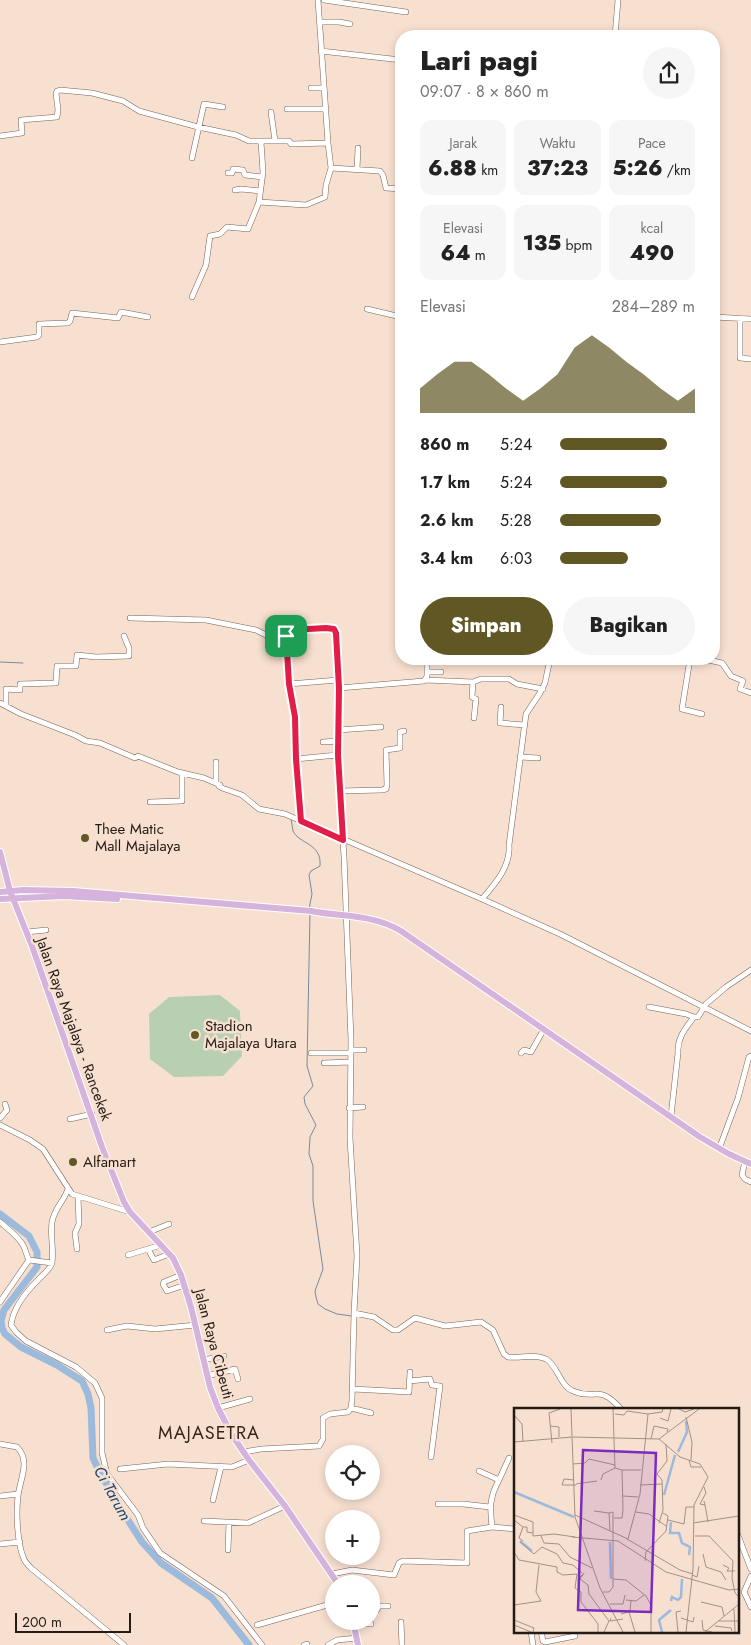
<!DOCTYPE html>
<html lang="id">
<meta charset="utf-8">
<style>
:root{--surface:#fff;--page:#f6f6f6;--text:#222;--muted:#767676;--accent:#615724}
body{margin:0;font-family:Jost,sans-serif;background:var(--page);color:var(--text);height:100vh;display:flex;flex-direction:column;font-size:19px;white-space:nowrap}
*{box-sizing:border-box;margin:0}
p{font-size:16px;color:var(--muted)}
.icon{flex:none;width:28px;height:28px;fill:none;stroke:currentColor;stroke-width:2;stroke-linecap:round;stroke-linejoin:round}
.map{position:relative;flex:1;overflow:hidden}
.side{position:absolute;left:395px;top:30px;width:325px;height:635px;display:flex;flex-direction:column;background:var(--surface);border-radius:20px;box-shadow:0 2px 8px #0003}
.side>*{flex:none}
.buttons{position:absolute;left:325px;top:1445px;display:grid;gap:10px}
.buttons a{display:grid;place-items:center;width:55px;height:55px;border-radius:50%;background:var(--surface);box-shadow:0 2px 8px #0003;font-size:25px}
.scale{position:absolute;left:15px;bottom:12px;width:116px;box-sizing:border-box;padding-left:5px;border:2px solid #231b15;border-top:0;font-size:14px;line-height:18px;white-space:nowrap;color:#231b15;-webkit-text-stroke:4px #f8e0d0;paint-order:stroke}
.pin{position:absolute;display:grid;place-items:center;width:42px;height:42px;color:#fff;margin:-21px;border-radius:10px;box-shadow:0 2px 8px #0006}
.round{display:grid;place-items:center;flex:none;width:52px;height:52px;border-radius:26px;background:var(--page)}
.headline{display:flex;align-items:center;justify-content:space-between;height:85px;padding:0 25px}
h1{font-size:28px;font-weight:800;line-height:38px}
.figures{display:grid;grid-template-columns:repeat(3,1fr);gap:8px;height:85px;padding:5px 25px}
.figures div{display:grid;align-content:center;border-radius:12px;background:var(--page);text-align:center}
.figures b{font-size:21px;font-weight:800}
.figures small{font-size:14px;font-weight:400}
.figures p{font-size:14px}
.chart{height:140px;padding:10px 25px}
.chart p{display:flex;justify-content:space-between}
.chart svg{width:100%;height:90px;margin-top:5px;fill:var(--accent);opacity:.7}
.cta{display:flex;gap:10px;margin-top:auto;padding:10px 25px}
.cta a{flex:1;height:58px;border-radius:30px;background:var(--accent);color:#fff;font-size:20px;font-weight:800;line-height:58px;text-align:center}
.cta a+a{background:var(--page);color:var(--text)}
ul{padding:0 25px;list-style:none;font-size:16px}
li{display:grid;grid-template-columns:80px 60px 1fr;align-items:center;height:38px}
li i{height:12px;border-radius:6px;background:var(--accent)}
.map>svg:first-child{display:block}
.green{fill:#b9cfb2}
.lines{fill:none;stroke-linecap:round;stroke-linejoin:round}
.stream{stroke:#788aa0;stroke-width:1}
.river{stroke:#9cbadc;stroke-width:7}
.minor-casing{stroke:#786355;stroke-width:6}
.major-casing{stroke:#fff;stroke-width:8}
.minor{stroke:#fff;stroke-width:5}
.major{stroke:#d5b3dc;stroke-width:6}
.route-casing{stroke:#fff;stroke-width:10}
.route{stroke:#e11d48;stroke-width:6}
.poi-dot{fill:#615724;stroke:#f8e0d0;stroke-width:2}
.labels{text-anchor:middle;stroke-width:5;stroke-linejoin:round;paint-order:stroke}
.poi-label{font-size:15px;fill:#231b15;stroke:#f8e0d0;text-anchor:start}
.street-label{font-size:15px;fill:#231b15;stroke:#f8e0d0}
.water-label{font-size:16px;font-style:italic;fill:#1e4774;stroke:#f8e0d0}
.quarter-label{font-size:18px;letter-spacing:1px;fill:#362418;stroke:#f8e0d0}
.inset-river{fill:none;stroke:#9cbadc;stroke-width:2.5}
.inset-road{fill:none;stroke:#a39185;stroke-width:1}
.view{fill:#7b2cbf;fill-opacity:0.15;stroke:#7b2cbf;stroke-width:2.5}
.inset-edge{fill:none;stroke:#231b15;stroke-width:2.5}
</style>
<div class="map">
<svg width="751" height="1645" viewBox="0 0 751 1645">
<rect width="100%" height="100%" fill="#f8e0d0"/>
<!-- green -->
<path class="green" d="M220,995L240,1011L242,1056L223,1076L174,1077L150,1059L149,1014L169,997Z"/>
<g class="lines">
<!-- stream -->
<path class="stream" d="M0,662L23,663
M291,818C292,822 292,827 293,831C299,844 322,843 320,866L311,871L309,875L312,894L309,909
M310,913L307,1066L313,1086L304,1097L305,1104L316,1125L310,1137L309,1154L313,1166V1201L323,1269L315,1291L316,1297L318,1304L325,1309L337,1314L352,1316"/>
<!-- river -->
<path class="river" d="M0,1214L29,1236L37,1252V1267L4,1310L1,1321L2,1328L5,1334L21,1347L57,1365L82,1381L88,1394L91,1408L93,1458L100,1473L126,1517L142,1542L161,1563L212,1598L249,1645"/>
<!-- minor casing -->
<g class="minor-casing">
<path id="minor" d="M324,0L406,12
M320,22H339L350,24
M615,36L618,0
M321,51L401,60
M311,88H324
M287,109H326
M271,112L275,141
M0,136L22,133L21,120L57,117L58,110L56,93L57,91L60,90L92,93L123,101L139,111L198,127L236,135L249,141H289L291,144L328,143
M192,158L204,104L223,107
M331,168L380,171L383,175L386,188L401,189
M357,169L358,148
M228,173H232L233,169L243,170L245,175L262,177
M235,190L241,189L260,191
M259,202L263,172L261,142
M192,297L206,265L210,236L220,234L227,227L248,229L259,202L306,205L325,197L326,185L331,168L328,143L318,0
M401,300V309
M367,309L401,317
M714,317L751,319
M740,318V358L751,359
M401,326V333
M0,342L37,337L39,335V324L68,323L70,321L72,313L118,318L121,312L148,317
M130,618L206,620L256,630L266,635L286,636
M690,659L682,709L702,714
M704,659L722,663L731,676L743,681L740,689L751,693
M427,672H441
M425,680L473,682L481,679H509L517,684L543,689
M473,682L472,697L476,699L474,718
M289,684L338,680
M339,688L424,681L427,676V659
M0,703L21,714L75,735L86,741L100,743L135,758L138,756L178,772L204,778L220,785L219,786L222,788L242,795L259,809L285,814L482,899C495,884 511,866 509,845L526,714L540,693L545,683L550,659
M6,706V689L20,690V684L56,683L57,666H76L77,655L96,657L129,656V648L124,636
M501,707L500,723L525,725
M338,730L381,727
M323,742L338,741
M520,757L538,758
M296,759L337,755
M216,762V782
M340,791L382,790L386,789L387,785L386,750L400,748V732L404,731
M150,802L182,801V773
M482,899L560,934L751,1031
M27,932L46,930
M649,1007L686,1014L694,1017
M351,1050H364
M311,1053H350
M521,1053L524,1050L531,1052L544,1029
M324,1063L350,1062
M349,1108L363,1107
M671,1116L678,1053C677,1038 685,1029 694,1017H698L706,1004L726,987L751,970
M0,1118L7,1110L5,1104
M70,1119L92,1114
M0,1125L30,1140L43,1149L72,1194L130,1212
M719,1149L738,1098L749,1057L751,1056
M745,1161L742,1175L745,1179L751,1182
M0,1222C8,1229 18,1236 23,1245C26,1250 26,1255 29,1260
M149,1232L169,1224
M77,1249L75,1233L79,1224L78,1196
M148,1249L154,1260L169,1254
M128,1255L161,1245
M52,1263C54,1249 50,1235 52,1222C55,1207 63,1203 68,1189
M181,1275L164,1282L163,1284L167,1291L185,1285
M0,1302L29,1260L52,1263C49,1271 43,1274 37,1281C26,1292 13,1309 11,1325L16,1332L26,1341L76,1367L95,1383L102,1398V1453L107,1474L138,1515L143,1528L160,1553L224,1596L262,1645
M354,1313L374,1317L393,1330H398L415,1318L445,1326L481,1322L493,1330L504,1354L508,1357C521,1359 533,1353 546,1359C558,1366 560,1386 573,1391C596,1401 598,1383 621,1409
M107,1330L127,1326L155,1329L196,1325
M203,1360L224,1356
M207,1376L235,1369L238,1379
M409,1381L430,1379L432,1385L440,1386L431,1457
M353,1389L409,1392L410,1372
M218,1408L250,1399
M351,1408L371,1413
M0,1444L17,1447C31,1461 20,1479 18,1496C16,1512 17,1544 24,1559C25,1562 28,1565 31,1568L124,1645
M244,1452L261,1449L319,1446L323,1439V1418L330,1414L348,1412L351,1408L352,1400L354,1313L357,1256L350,1138L351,1040L344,856L337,755L339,688L336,633L333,629L291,630L286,634L289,684L295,717L296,759L301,821
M120,1469L168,1464L232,1467L249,1460
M499,1480L509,1458
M0,1496L18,1494
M213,1500L221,1467
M438,1504H463L490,1507
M204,1521L248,1523L285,1506
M492,1527L515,1529
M737,1533L751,1569
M0,1544L20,1542
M228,1550L229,1523
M332,1574L352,1570L394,1575L399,1563L403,1561L467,1563V1531L492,1527C490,1508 489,1498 499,1480L479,1471
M751,1576L744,1592L751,1607
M371,1610H377L379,1606H388
M401,1622L402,1645
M354,1624H371
M257,1625L334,1603
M531,1631L533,1645
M541,1631L543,1641L545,1642L575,1636
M304,1645L307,1644
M328,1645L337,1640L357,1638"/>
</g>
<!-- major casing -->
<g class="major-casing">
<path id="major" d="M0,852L10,891L32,946L102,1147L124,1202L130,1212L173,1258L181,1275L191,1307L210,1387L218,1408L232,1435L249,1460L285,1506L338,1584
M0,892L23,890L73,891L311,911C341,917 373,914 401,931L700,1137L729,1154L751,1164
M0,899L64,896L117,899
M353,1621L358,1645"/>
</g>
<!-- minor -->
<use href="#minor" class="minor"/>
<!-- major -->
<use href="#major" class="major"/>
</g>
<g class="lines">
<!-- route casing -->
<g class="route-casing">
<path id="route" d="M326,628L334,629L336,633L339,688L338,755L343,840L301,821L296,759L295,717L289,684L286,634L290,630Z"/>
</g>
<!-- route -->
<use href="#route" class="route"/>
</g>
<!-- markers -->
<g class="poi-dot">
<circle cx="85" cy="838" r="5"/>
<circle cx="195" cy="1035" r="5"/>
<circle cx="73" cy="1162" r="5"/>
</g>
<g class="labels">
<!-- poi labels -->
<g class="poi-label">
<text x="95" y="834">Thee Matic<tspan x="95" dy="17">Mall Majalaya</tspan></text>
<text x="205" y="1031">Stadion<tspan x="205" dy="17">Majalaya Utara</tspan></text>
<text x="83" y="1167">Alfamart</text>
</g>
<!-- street labels -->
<g class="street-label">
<text transform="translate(74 1029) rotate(70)" y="5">Jalan Raya Majalaya - Rancekek</text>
<text transform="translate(214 1344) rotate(75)" y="5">Jalan Raya Cibeuti</text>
</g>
<!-- water labels -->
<g class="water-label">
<text transform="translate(113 1493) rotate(61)" y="6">Ci Tarum</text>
</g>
<!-- quarter labels -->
<g class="quarter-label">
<text x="209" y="1439">MAJASETRA</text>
</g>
</g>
<!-- overview -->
<g transform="translate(514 1408)">
<rect width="225" height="225" fill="#f8e0d0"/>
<path class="inset-river" d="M164,44L173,24L172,13M0,84L60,109M150,87L161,47M157,114L156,125H165L168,135L176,139L175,147M6,133L18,143M96,134L97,171M157,193L158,189L164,192L167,189L168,171M148,224L145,212L157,202"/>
<path class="inset-road" d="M57,1L61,109L86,180L109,224M99,1L101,60M165,1L171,4L180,1M101,6L110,7L113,3L134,6M0,7L8,16L9,34M172,9L178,34L177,52M146,10L154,13L157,1M36,18L45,19V29M59,29L145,31M137,31L140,18L154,21L153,24M0,34L58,29M38,35L35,5L46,1M175,52L177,59H187M59,56L71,55L75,51L101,57M108,62H127M60,72L50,71L48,77H62M87,72L89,66L101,60M62,76L83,73M126,77L148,76M109,88L124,89M190,93L191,97L186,96L192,85L190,79M191,97L194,114M80,103L95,105M122,104L135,106L152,118M0,107L19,114V128L40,126L61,129M61,107L114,131L126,86L134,6L148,4L149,1M100,110H108L109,101L108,62L101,60M0,112L9,119L5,130L9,133M154,112L170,116L172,99H180M145,115L149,102L148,72L143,66L153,53L152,36M179,115L225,108M9,119H13V124L19,125M27,128L30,135L45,136L56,149L78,160M181,128H195L219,153L218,170L221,185L225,189M58,129L104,133L152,164L215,182L225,181M113,131L166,162L179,166M6,134L20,146L28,139L43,146L49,155L59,157L68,165M0,144L5,152L43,159V164L49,167L63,166L61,180L67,184V194L84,216V224M189,146L192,159L207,164L212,172M131,153L132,144L152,123L154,108L149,105M209,157L215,160L213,163H221M178,167L183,169L185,158M64,171L70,165L66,171L74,177L75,186L95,213L90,224M99,171L112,172L132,188L137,197V224M89,184H95L99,179V104L95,105L96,123M112,192L122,193L130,187M117,192L116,203H120M187,194L208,199L210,208M96,196H109L111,187M0,197L27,193L22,184L25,157M220,201L221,224M107,206L115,204L121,224M97,210L96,213L109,211M167,210L179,214L180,209M0,212L20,220L19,224M188,212L189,222L198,224M205,213H225M0,217L17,224M201,218L217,220L218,223M164,224L162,204L167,203M172,224L179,161L180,97L194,69L186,56L166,49L145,31L185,1M191,224L225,196"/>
<path class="view" d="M69,42L142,45L137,204L64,202Z"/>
<rect width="225" height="225" class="inset-edge"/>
</g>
</svg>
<div class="buttons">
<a><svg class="icon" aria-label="locate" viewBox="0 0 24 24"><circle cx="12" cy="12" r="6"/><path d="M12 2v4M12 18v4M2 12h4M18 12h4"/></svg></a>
<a>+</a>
<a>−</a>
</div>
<div class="scale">200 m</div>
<div class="pin" style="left:286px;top:636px;background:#1e9e55"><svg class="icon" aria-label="arrive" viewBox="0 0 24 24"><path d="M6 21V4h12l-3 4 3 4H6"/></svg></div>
<section class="side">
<div class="headline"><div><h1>Lari pagi</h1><p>09:07 · 8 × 860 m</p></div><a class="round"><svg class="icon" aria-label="share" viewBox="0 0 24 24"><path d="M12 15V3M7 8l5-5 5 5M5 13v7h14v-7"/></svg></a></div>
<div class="figures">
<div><p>Jarak</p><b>6.88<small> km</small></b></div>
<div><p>Waktu</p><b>37:23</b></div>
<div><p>Pace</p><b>5:26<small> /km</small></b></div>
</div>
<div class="figures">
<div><p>Elevasi</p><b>64<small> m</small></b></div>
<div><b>135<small> bpm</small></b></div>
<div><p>kcal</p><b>490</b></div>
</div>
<div class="chart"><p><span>Elevasi</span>284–289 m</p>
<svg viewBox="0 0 160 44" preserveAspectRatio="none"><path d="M0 44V32L10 25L20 19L30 19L40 25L50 32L60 38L70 32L80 25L90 12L100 6L110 12L120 19L130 25L140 32L150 38L160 32V44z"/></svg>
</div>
<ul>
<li><b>860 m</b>5:24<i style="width:79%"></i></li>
<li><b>1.7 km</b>5:24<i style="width:79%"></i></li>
<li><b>2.6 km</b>5:28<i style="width:75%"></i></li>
<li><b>3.4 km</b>6:03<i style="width:50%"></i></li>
</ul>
<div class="cta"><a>Simpan</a><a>Bagikan</a></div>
</section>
</div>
